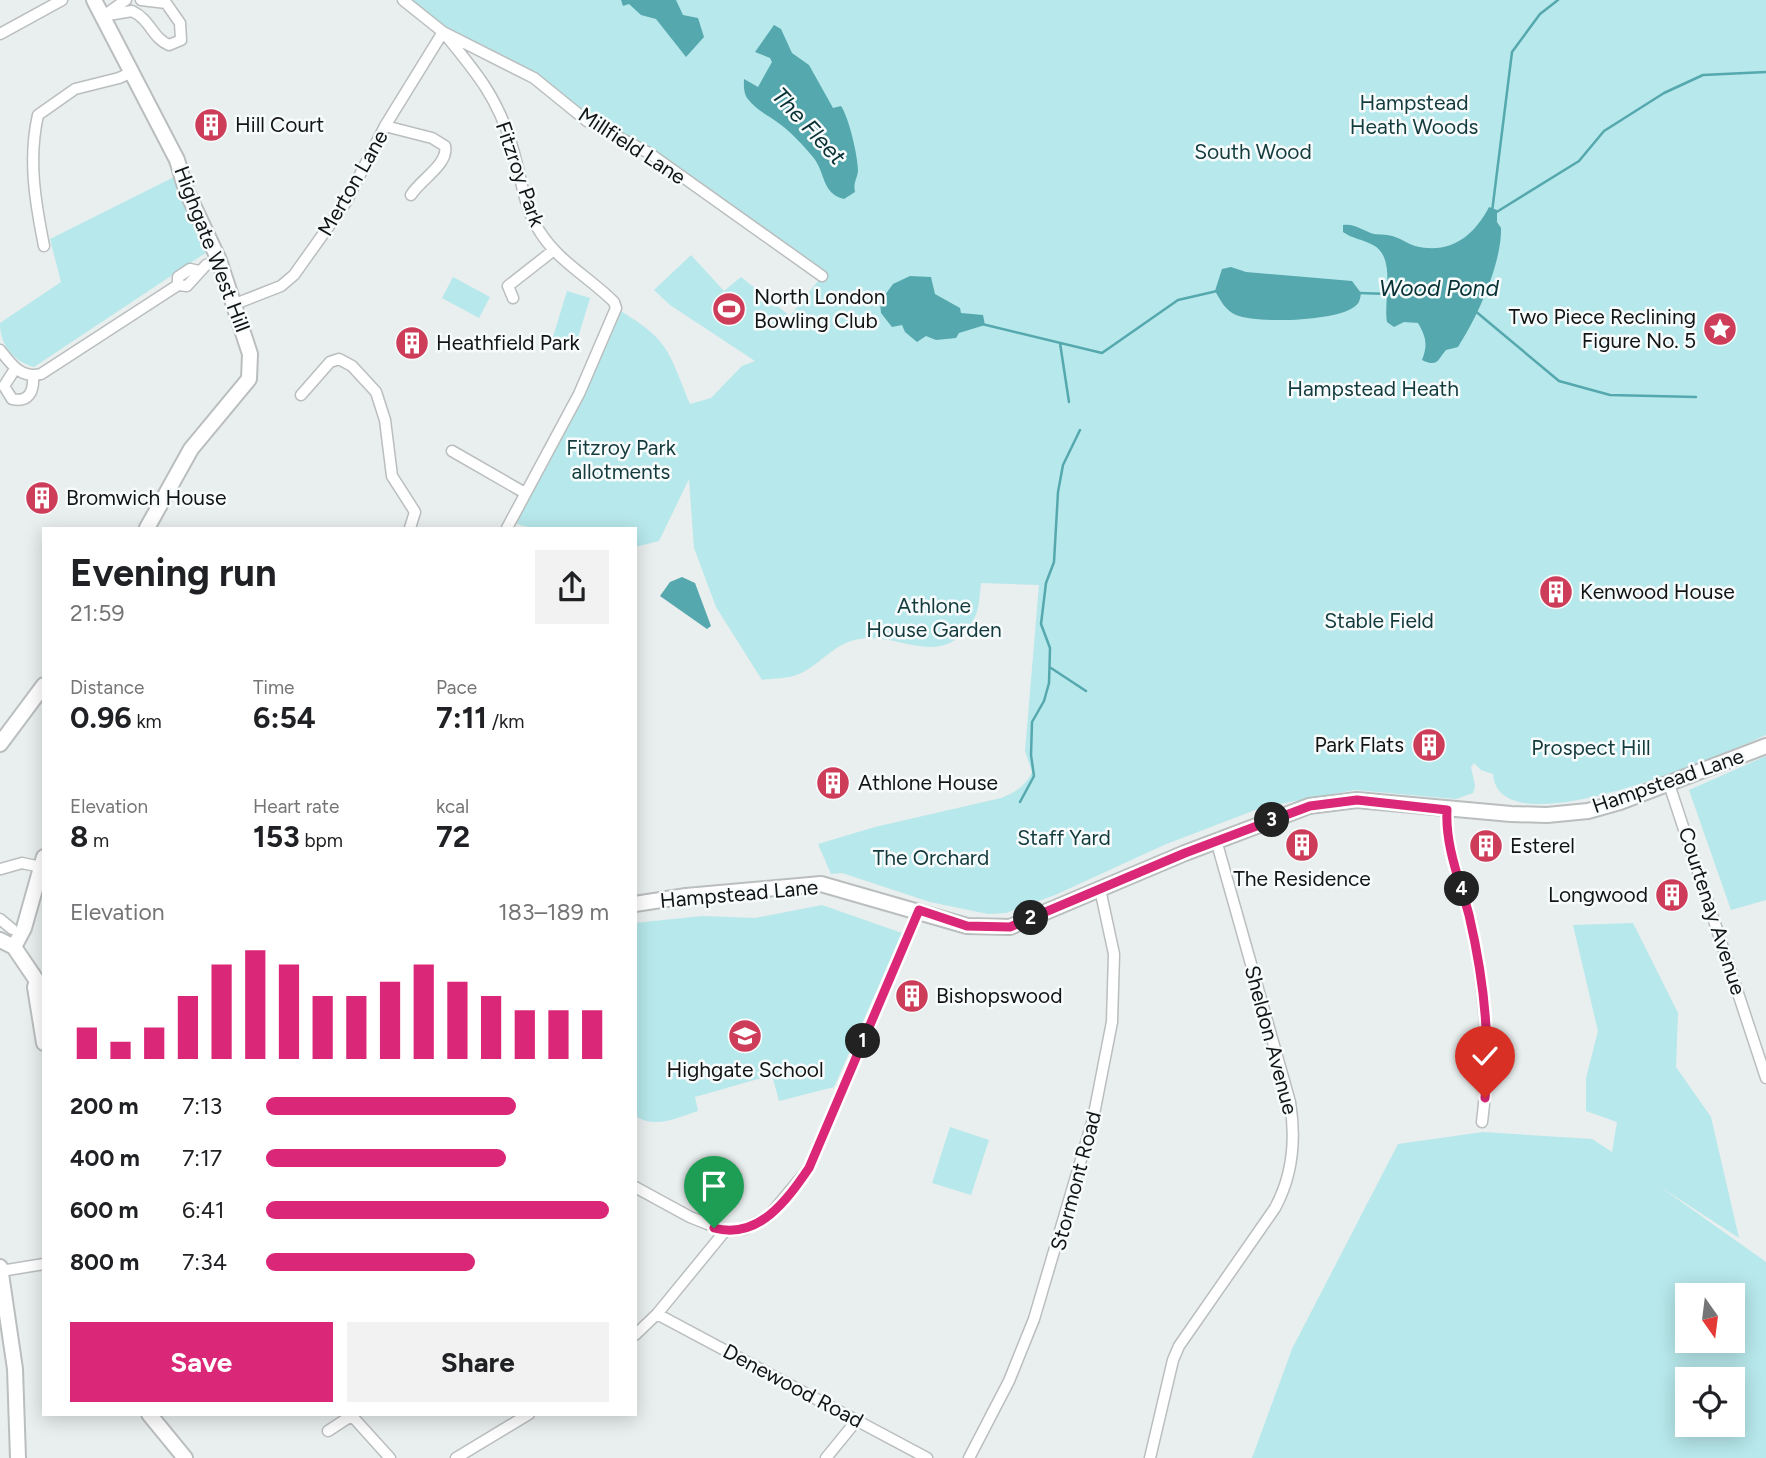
<!DOCTYPE html>
<meta charset="utf-8">
<style>
:root{--surface:#fff;--page:#f2f2f2;--text:#202124;--muted:#757577;--accent:#db2777}
body{margin:0;font-family:Figtree,sans-serif;background:var(--page);color:var(--text);height:100vh;display:flex;flex-direction:column;font-size:26px;white-space:nowrap}
*{box-sizing:border-box;margin:0}
p{font-size:23px;color:var(--muted)}
.icon{flex:none;width:38px;height:38px;fill:none;stroke:currentColor;stroke-width:2;stroke-linecap:round;stroke-linejoin:round}
.map{position:relative;flex:1;overflow:hidden}
.side{position:absolute;left:42px;top:527px;width:595px;height:889px;display:flex;flex-direction:column;background:var(--surface);border-radius:0px;box-shadow:0 4px 18px #0003}
.side>*{flex:none}
.needle{width:46px;rotate:166deg}
.tools{position:absolute;left:1675px;top:1283px;display:grid;gap:14px}
.tools a{display:grid;place-items:center;width:70px;height:70px;border-radius:0px;background:var(--surface);box-shadow:0 4px 18px #0003;font-size:35px}
.pin{position:absolute;display:grid;place-items:center;width:60px;height:60px;color:#fff;margin:-72px -30px;border-radius:50% 50% 50% 0;rotate:-45deg;box-shadow:0 0 7px #0007}
.pin .icon{rotate:45deg}
.km{position:absolute;width:35px;height:35px;margin:-18px;border-radius:50%;background:#222;color:#fff;font-size:19px;line-height:35px;text-align:center}
.round{display:grid;place-items:center;flex:none;width:74px;height:74px;border-radius:0px;background:var(--page)}
.headline{display:flex;align-items:center;justify-content:space-between;height:119px;padding:0 28px}
h1{font-size:38px;font-weight:700;line-height:52px}
.figures{display:grid;grid-template-columns:repeat(3,1fr);gap:10px;height:119px;padding:7px 28px}
.figures div{display:grid;align-content:center}
.figures b{font-size:30px;font-weight:700}
.figures small{font-size:19px;font-weight:400}
.figures p{font-size:19px}
.chart{height:196px;padding:14px 28px}
.chart p{display:flex;justify-content:space-between}
.chart svg{width:100%;height:126px;margin-top:7px;stroke:var(--accent);stroke-width:6}
.button{display:flex;gap:14px;margin-top:auto;padding:14px 28px}
.button a{flex:1;height:80px;border-radius:0px;background:var(--accent);color:#fff;font-size:28px;font-weight:700;line-height:80px;text-align:center}
.button a+a{background:var(--page);color:var(--text)}
ul{padding:0 28px;list-style:none;font-size:23px}
li{display:grid;grid-template-columns:112px 84px 1fr;align-items:center;height:52px}
li i{height:18px;border-radius:9px;background:var(--accent)}
.map>svg:first-child{display:block}
.green{fill:#b7e8eb;fill-rule:evenodd}
.water{fill:#55a8ae}
.lines{fill:none;stroke-linecap:round;stroke-linejoin:round}
.stream{stroke:#55a8ae;stroke-width:2.5}
.street-casing{stroke:#babebe;stroke-width:13}
.secondary-casing{stroke:#babebe;stroke-width:18}
.street{stroke:#fff;stroke-width:10}
.secondary{stroke:#fff;stroke-width:14}
.route-casing{stroke:#fff;stroke-width:14}
.route{stroke:#db2777;stroke-width:9}
.labels{text-anchor:middle;stroke-width:5;stroke-linejoin:round;paint-order:stroke}
.park-label{font-size:21px;fill:#133b3e;stroke:#f7fbfb}
.poi-label{font-size:21px;fill:#131515;stroke:#f7fbfb;text-anchor:start}
.street-label{font-size:21px;fill:#131515;stroke:#f7fbfb}
.water-label{font-size:23px;font-style:italic;fill:#073134;stroke:#f7fbfb}
</style>
<div class="map">
<svg width="1766" height="1458" viewBox="0 0 1766 1458">
<rect width="100%" height="100%" fill="#e9eeee"/>
<!-- green -->
<path class="green" d="M410,0H1766V735C1729,751 1499,854 1493,774L1481,770L1474,763L1471,767L1475,786L1473,793L1456,799L1355,790L1263,807L1164,845L1055,895L1006,913L988,914L930,902L842,873L831,874L818,844L875,827L1001,798C1015,792 1025,787 1032,772L1025,751L1039,585L981,583C978,609 980,616 961,635C932,663 894,632 859,639C834,643 820,665 799,674C789,679 773,678 762,680L716,607L694,548L689,479L659,541L635,547V528H531L517,524L525,493L579,394L616,308C670,341 667,348 690,404L711,398L742,366L755,361L670,305L654,290L691,255L724,291L741,277L790,316L822,276L680,175L587,121L560,97L443,32Z
M174,177L207,252L34,367C13,361 0,345 0,323L61,282L50,239Z
M453,277L490,297L479,318L442,298Z
M567,291L590,298L576,344L553,337Z
M1766,756V900L1731,910L1689,790Z
M822,905L902,933L834,1087L779,1101L772,1075L695,1097L698,1111C676,1118 656,1129 635,1116V923L702,916L755,918Z
M1633,923L1678,1013L1676,1067L1711,1117L1739,1238L1659,1186L1766,1262V1458H1252L1292,1349L1398,1144L1483,1132L1592,1139L1612,1152L1617,1122L1586,1111V1078L1598,1031L1573,925ZM1687,1295H1732V1340H1687ZM1687,1379H1732V1424H1687Z
M950,1127L989,1140L971,1195L932,1183Z"/>
<!-- water -->
<path class="water" d="M621,0H676L683,15L698,18L704,37L686,57L656,19L641,15L629,4L623,6Z
M774,25L781,29L792,53L809,65L833,108L841,106C849,118 858,156 858,171C857,179 853,183 855,192L844,199C821,193 826,173 813,157C803,145 790,131 777,122C766,114 756,110 747,98C743,92 744,83 744,79L758,87L772,62L770,58L755,52Z
M1489,207L1497,210V222L1501,228C1502,263 1477,318 1458,347L1446,350C1438,359 1438,368 1422,360C1428,345 1426,337 1418,323L1404,322L1394,327L1387,322C1383,302 1397,257 1373,245C1362,239 1353,239 1343,232V225C1354,223 1364,231 1374,234C1381,235 1388,234 1395,237C1402,239 1408,244 1415,246C1450,255 1474,236 1489,207Z
M1231,267L1246,272L1352,281L1361,293C1360,299 1360,303 1354,307C1336,321 1258,324 1236,315C1225,310 1221,301 1215,291L1222,269Z
M910,276L931,277L935,294L960,308L961,313L983,315L985,325L959,333L956,338L936,340L926,336L917,342L905,332L902,325L892,327L881,313L880,302L893,284Z
M682,577L695,583L711,626L707,629L660,596L670,582Z"/>
<g class="lines">
<!-- stream -->
<path class="stream" d="M1492,212L1512,52L1540,14L1558,0
M1495,213L1579,161L1604,131L1664,93L1703,75L1766,72
M1360,293L1388,294
M1474,310L1559,381L1610,395L1696,397
M982,324L1102,353L1178,300L1217,291
M1060,343L1069,402
M1051,668L1086,691
M1020,802L1034,776L1031,755L1032,722L1044,701L1049,683L1050,648L1041,624L1046,583L1054,562L1058,492L1063,465L1080,430"/>
<!-- street casing -->
<g class="street-casing">
<path id="street" d="M403,0L443,32L534,78L587,121L649,153L822,276
M106,14L126,0
M102,16L132,11C151,20 152,38 169,45L181,40L180,23L166,3L141,0
M443,32C475,71 497,96 512,146C521,174 523,207 540,232C558,261 590,278 614,302L616,308L579,394L507,528
M0,34L62,0
M385,126L432,138L445,146C449,164 420,180 411,195
M44,246C35,201 28,159 38,115L75,89L119,78L132,72
M178,285V277L190,269L199,271
M513,298L508,286L554,250
M235,304L281,286L294,275L346,202L385,126L443,32
M0,350C11,364 21,379 41,374L178,285L187,286L206,265L219,260
M15,369L4,386L12,399C29,403 34,391 33,376
M301,395L330,362L339,359L352,366L376,392L385,420L392,476L415,512L410,528
M452,451L525,493
M1669,784L1766,1078
M1447,810C1445,847 1462,883 1470,920C1485,987 1491,1053 1482,1122
M1,869L22,863L41,867
M0,919L12,929
M635,1187L690,1217L725,1231L745,1229L769,1216L809,1168L919,910
M1,1271L44,1264
M657,1314L927,1458
M635,1335L657,1314L725,1231
M352,1416L390,1458
M328,1431L354,1414
M456,1458L529,1414
M826,1458L857,1420
M969,1458L1009,1381L1034,1319L1093,1119L1112,1022L1114,954L1100,889
M1150,1458L1173,1360L1179,1346L1275,1208C1293,1175 1296,1139 1290,1102L1216,840"/>
</g>
<!-- secondary casing -->
<g class="secondary-casing">
<path id="secondary" d="M94,0L177,160L186,190L219,260L250,354L249,379L191,449L147,528
M0,744L44,685
M635,904L686,896L821,884L967,926L1010,927L1185,853L1309,806L1357,800L1511,814L1547,815L1588,811L1620,802L1766,746
M0,940L14,947L37,981
M14,947L24,928L44,857
M37,981L35,987L44,1043
M0,1267L15,1369L18,1458
M149,1414L185,1458"/>
</g>
<!-- street -->
<use href="#street" class="street"/>
<!-- secondary -->
<use href="#secondary" class="secondary"/>
</g>
<g class="lines">
<!-- route casing -->
<g class="route-casing">
<path id="route" d="M714,1228C759,1240 787,1200 809,1168L919,910L967,926L1010,927L1185,853L1310,806L1357,800L1447,810C1445,846 1460,881 1469,915C1483,975 1491,1036 1485,1098"/>
</g>
<!-- route -->
<use href="#route" class="route"/>
</g>
<!-- icons -->
<defs>
<g id="building-disc" transform="scale(1.75)"><circle r="9.5" fill="#cd3d59" stroke="#f7fbfb"/><path d="M-4-6H4V6H1V3H-1V6H-4ZM-2.5-4.3h1.7v1.8h-1.7ZM.8-4.3h1.7v1.8H.8ZM-2.5-1h1.7V.8h-1.7ZM.8-1h1.7V.8H.8Z" fill="#fff"/></g>
<g id="stadium-disc" transform="scale(1.75)"><circle r="9.5" fill="#cd3d59" stroke="#f7fbfb"/><path d="M0-5a6.5 5 0 1 0 0 10a6.5 5 0 1 0 0-10ZM-3.5-1.8h7v3.6h-7Z" fill="#fff"/></g>
<g id="sight-disc" transform="scale(1.75)"><circle r="9.5" fill="#cd3d59" stroke="#f7fbfb"/><path d="M0-6L1.8-2.2L6-1.7L2.9 1.2L3.7 5.4L0 3.3L-3.7 5.4L-2.9 1.2L-6-1.7L-1.8-2.2Z" fill="#fff"/></g>
<g id="school-disc" transform="scale(1.75)"><circle r="9.5" fill="#cd3d59" stroke="#f7fbfb"/><path d="M0-5L7-2L0 1L-7-2ZM-4 1L0 2.5L4 1V4Q0 6-4 4Z" fill="#fff"/></g>
</defs>
<g fill-rule="evenodd">
<use href="#building-disc" x="211" y="125"/>
<use href="#stadium-disc" x="729" y="309"/>
<use href="#sight-disc" x="1720" y="329"/>
<use href="#building-disc" x="412" y="343"/>
<use href="#building-disc" x="42" y="498"/>
<use href="#building-disc" x="1556" y="592"/>
<use href="#building-disc" x="1429" y="745"/>
<use href="#building-disc" x="833" y="783"/>
<use href="#building-disc" x="1302" y="845"/>
<use href="#building-disc" x="1486" y="846"/>
<use href="#building-disc" x="1672" y="895"/>
<use href="#building-disc" x="912" y="996"/>
<use href="#school-disc" x="745" y="1036"/>
</g>
<g class="labels">
<!-- park labels -->
<g class="park-label">
<text x="1414" y="110">Hampstead<tspan x="1414" dy="24">Heath Woods</tspan></text>
<text x="1253" y="159">South Wood</text>
<text x="1373" y="396">Hampstead Heath</text>
<text x="621" y="455">Fitzroy Park<tspan x="621" dy="24">allotments</tspan></text>
<text x="934" y="613">Athlone<tspan x="934" dy="24">House Garden</tspan></text>
<text x="1379" y="628">Stable Field</text>
<text x="1591" y="755">Prospect Hill</text>
<text x="1064" y="845">Staff Yard</text>
<text x="931" y="865">The Orchard</text>
</g>
<!-- poi labels -->
<g class="poi-label">
<text x="235" y="132">Hill Court</text>
<text x="754" y="304">North London<tspan x="754" dy="24">Bowling Club</tspan></text>
<text x="1696" y="324" text-anchor="end">Two Piece Reclining<tspan x="1696" dy="24">Figure No. 5</tspan></text>
<text x="436" y="350">Heathfield Park</text>
<text x="66" y="505">Bromwich House</text>
<text x="1580" y="599">Kenwood House</text>
<text x="1404" y="752" text-anchor="end">Park Flats</text>
<text x="858" y="790">Athlone House</text>
<text x="1510" y="853">Esterel</text>
<text x="1302" y="886" text-anchor="middle">The Residence</text>
<text x="1648" y="902" text-anchor="end">Longwood</text>
<text x="936" y="1003">Bishopswood</text>
<text x="745" y="1077" text-anchor="middle">Highgate School</text>
</g>
<!-- street labels -->
<g class="street-label">
<text transform="translate(632 146) rotate(33)" y="7">Millfield Lane</text>
<text transform="translate(520 174) rotate(71)" y="7">Fitzroy Park</text>
<text transform="translate(353 183) rotate(-60)" y="7">Merton Lane</text>
<text transform="translate(212 249) rotate(69)" y="7">Highgate West Hill</text>
<text transform="translate(1668 781) rotate(-19)" y="7">Hampstead Lane</text>
<text transform="translate(739 894) rotate(-5)" y="7">Hampstead Lane</text>
<text transform="translate(1712 911) rotate(72)" y="7">Courtenay Avenue</text>
<text transform="translate(1271 1040) rotate(75)" y="7">Sheldon Avenue</text>
<text transform="translate(1076 1181) rotate(-75)" y="7">Stormont Road</text>
<text transform="translate(793 1386) rotate(28)" y="7">Denewood Road</text>
</g>
<!-- water labels -->
<g class="water-label">
<text transform="translate(809 126) rotate(47)" y="8">The Fleet</text>
<text x="1439" y="296">Wood Pond</text>
</g>
</g>
</svg>
<div class="tools">
<a><svg class="needle" viewBox="-14 -14 28 28"><path d="M0-13l5 13h-10z" fill="#e53935"/><path d="M0 13l5-13h-10z" fill="#757577"/></svg></a>
<a><svg class="icon" aria-label="locate" viewBox="0 0 24 24"><circle cx="12" cy="12" r="6"/><path d="M12 2v4M12 18v4M2 12h4M18 12h4"/></svg></a>
</div>
<div class="pin" style="left:714px;top:1228px;background:#1e9e55"><svg class="icon" aria-label="arrive" viewBox="0 0 24 24"><path d="M6 21V4h12l-3 4 3 4H6"/></svg></div>
<div class="pin" style="left:1485px;top:1098px;background:#d93025"><svg class="icon" aria-label="check" viewBox="0 0 24 24"><path d="M5 12l5 5 9-10"/></svg></div>
<b class="km" style="left:863px;top:1041px">1</b>
<b class="km" style="left:1031px;top:918px">2</b>
<b class="km" style="left:1272px;top:820px">3</b>
<b class="km" style="left:1462px;top:889px">4</b>
<section class="side">
<div class="headline"><div><h1>Evening run</h1><p>21:59</p></div><a class="round"><svg class="icon" aria-label="share" viewBox="0 0 24 24"><path d="M12 15V3M7 8l5-5 5 5M5 13v7h14v-7"/></svg></a></div>
<div class="figures">
<div><p>Distance</p><b>0.96<small> km</small></b></div>
<div><p>Time</p><b>6:54</b></div>
<div><p>Pace</p><b>7:11<small> /km</small></b></div>
</div>
<div class="figures">
<div><p>Elevation</p><b>8<small> m</small></b></div>
<div><p>Heart rate</p><b>153<small> bpm</small></b></div>
<div><p>kcal</p><b>72</b></div>
</div>
<div class="chart"><p><span>Elevation</span>183–189 m</p>
<svg viewBox="0 0 160 44" preserveAspectRatio="none"><path d="M5 44V33M15 44V38M25 44V33M35 44V22M45 44V11M55 44V6M65 44V11M75 44V22M85 44V22M95 44V17M105 44V11M115 44V17M125 44V22M135 44V27M145 44V27M155 44V27"/></svg>
</div>
<ul>
<li><b>200 m</b>7:13<i style="width:73%"></i></li>
<li><b>400 m</b>7:17<i style="width:70%"></i></li>
<li><b>600 m</b>6:41<i style="width:100%"></i></li>
<li><b>800 m</b>7:34<i style="width:61%"></i></li>
</ul>
<div class="button"><a>Save</a><a>Share</a></div>
</section>
</div>
